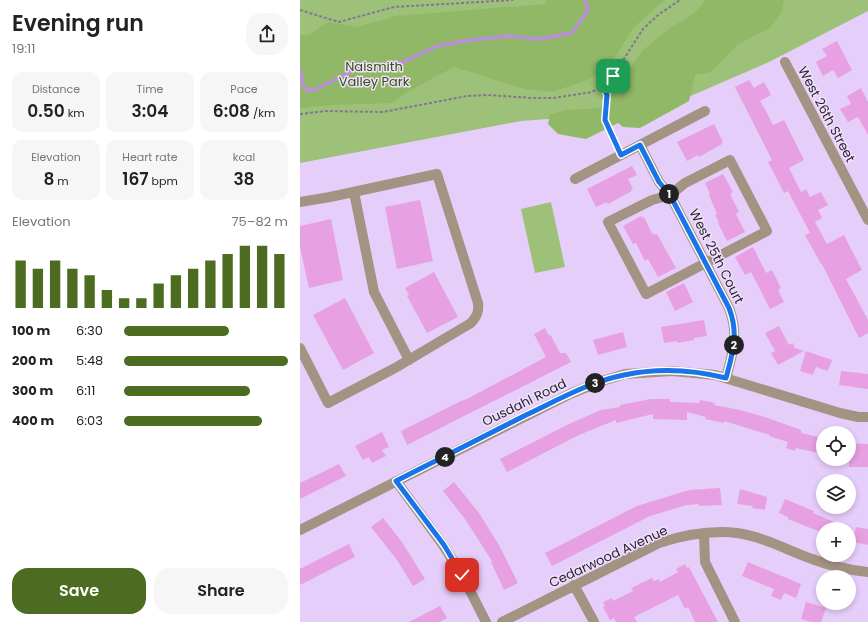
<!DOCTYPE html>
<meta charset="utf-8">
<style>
:root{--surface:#fff;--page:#f6f6f6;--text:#222;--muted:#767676;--accent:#4c6c22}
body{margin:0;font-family:Poppins,sans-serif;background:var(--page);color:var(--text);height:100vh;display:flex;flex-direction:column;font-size:15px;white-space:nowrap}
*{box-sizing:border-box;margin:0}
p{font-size:13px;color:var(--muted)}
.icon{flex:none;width:22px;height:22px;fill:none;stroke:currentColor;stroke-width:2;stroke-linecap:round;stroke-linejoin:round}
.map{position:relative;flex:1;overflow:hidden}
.drawer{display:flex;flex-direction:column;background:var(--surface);width:300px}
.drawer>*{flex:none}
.buttons{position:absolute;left:516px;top:426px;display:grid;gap:8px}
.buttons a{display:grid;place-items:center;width:40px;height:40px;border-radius:50%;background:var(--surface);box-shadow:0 2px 6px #0003;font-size:20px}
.pin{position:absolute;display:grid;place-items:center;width:34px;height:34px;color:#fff;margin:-17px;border-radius:8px;box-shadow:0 2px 6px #0006}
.km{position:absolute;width:20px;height:20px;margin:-10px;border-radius:50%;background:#222;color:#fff;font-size:11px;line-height:20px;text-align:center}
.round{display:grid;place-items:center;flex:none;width:42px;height:42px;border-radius:16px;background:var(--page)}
.summary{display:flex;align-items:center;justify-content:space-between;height:68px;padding:0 12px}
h1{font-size:22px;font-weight:600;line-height:30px}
.stats{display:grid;grid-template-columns:repeat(3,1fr);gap:6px;height:68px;padding:4px 12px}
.stats div{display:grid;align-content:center;border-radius:10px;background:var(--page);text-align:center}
.stats b{font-size:17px;font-weight:600}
.stats small{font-size:11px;font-weight:400}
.stats p{font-size:11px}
.chart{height:112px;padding:8px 12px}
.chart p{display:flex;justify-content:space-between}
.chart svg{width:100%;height:72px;margin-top:4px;stroke:var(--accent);stroke-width:6}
.cta{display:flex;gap:8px;margin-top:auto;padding:8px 12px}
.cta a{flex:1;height:46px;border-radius:16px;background:var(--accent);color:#fff;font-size:16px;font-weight:600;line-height:46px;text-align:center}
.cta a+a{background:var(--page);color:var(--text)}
ul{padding:0 12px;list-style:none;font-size:13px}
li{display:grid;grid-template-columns:64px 48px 1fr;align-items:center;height:30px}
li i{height:10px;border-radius:5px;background:var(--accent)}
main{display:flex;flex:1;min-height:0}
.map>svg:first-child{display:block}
.green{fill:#9ec17a}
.forest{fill:#91b866}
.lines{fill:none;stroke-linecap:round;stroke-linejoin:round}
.stream{stroke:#bb8fdc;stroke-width:3.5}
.building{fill:#e7a0e1}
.path{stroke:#857592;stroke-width:2;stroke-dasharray:3 2;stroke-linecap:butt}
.minor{stroke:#a29383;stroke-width:10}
.route-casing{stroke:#fff;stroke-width:8}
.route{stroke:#1a73e8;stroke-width:5}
.labels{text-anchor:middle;stroke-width:3;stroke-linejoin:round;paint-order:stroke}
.park-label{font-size:13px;fill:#364f15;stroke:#eee0fa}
.street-label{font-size:13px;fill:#2c2333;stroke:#eee0fa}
</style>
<main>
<section class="drawer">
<div class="summary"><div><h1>Evening run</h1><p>19:11</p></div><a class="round"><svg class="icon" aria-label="share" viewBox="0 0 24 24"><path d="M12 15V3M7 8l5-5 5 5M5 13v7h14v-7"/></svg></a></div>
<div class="stats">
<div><p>Distance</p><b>0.50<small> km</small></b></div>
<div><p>Time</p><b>3:04</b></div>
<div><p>Pace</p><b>6:08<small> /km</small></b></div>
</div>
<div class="stats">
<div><p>Elevation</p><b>8<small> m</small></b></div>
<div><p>Heart rate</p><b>167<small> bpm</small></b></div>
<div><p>kcal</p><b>38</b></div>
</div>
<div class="chart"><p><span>Elevation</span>75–82 m</p>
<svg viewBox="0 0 160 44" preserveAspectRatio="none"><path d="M5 44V15M15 44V20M25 44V15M35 44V20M45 44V24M55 44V33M65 44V38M75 44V38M85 44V29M95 44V24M105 44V20M115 44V15M125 44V11M135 44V6M145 44V6M155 44V11"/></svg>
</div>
<ul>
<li><b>100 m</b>6:30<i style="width:64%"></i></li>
<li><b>200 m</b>5:48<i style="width:100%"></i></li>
<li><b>300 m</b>6:11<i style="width:77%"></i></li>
<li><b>400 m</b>6:03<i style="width:84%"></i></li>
</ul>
<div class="cta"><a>Save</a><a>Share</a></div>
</section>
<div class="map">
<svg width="568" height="622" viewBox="0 0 568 622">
<rect width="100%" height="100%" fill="#e6cefa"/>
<!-- green -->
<path class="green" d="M0,0H568V11L469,62L356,111L221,121L0,163Z
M251,202L265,267L235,273L221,209Z"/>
<!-- forest -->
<path class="forest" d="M247,0H365L333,28L316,56L305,70L288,80L252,92L224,89L154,67L109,91L91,103L32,105L0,108V35H9L28,22L57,27L96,16L245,4Z
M406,0H484L482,11L470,28L437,45L411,72L395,75L389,101L340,128L323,127L318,123L286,139L258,134L248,124L250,114L267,110L300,108L319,85L342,51L370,28L393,14Z"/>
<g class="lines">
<!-- stream -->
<path class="stream" d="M0,69L3,85L7,91L16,89L61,67L103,62L137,46L165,41L207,36L241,39L272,33L288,10L285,0"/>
</g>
<!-- building -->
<path class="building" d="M537,41L552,70L538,78L533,70L523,76L516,62L527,56L522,49Z
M449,80L454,88L464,82L471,95L460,101L465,109L473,125L484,120L504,160L489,168L501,192L506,189L510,197L521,192L528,205L518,210L522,218L515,222L527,244L544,235L562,270L546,279L568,320V333L559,338L522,264H521L505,235L510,233L488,191L484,193L468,162L472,160L435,87Z
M561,88L568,102V135L558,117L548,122L540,109L551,104L547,96Z
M414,124L423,142L421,143L422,144L399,157L398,155L387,161L377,142Z
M332,166L337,175L328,179L333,189L331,190L332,191L308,204L307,202L296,207L287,189Z
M423,174L433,192L430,194L439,212L436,214L445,232L427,241L418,223L419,222L415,215L417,214L409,195L410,194L405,183Z
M120,200L133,261L97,269L85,207Z
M341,216L342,218L344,217L352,234L353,233L354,235L357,234L376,268L358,277L348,259L345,261L336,243L333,244L323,226Z
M31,219L43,280L9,288L0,247V226Z
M453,247L466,273L472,270L481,288L478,290L484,302L470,309L451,272L445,275L435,257Z
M134,272L158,317L127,333L107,296L109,295L105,288Z
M384,283L393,302L375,311L366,292Z
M45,298L74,353L43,370L13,315Z
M404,320L407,336L394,338V340L377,343V341L364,343L361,327Z
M479,326L489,345L493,343L495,348L504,351L478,365L471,353L475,351L465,333Z
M245,328L248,334L251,336L260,353H266L271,362L107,445L101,431L163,400V401L246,357L234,334Z
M323,332L327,347L298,355L293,340Z
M506,351L532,360L528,371L516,367L513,375L500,371Z
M541,371L568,374V389L539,385Z
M351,399H370V402L399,403L400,400L415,403L414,405L440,410L465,417L501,430V433L523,438V454L496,448L495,451L486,448L488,442L469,436L470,435L424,421V423L405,419L406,417L387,412V420L353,419V414L316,423V420L279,435L207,472L200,459L269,424L301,410L320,407V405Z
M82,432L89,447L82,450L86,456L72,463L69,457L63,460L55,446Z
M549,443L568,444V467H549Z
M39,464L46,476L0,499V483Z
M154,482L179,513L199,545L218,583L204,590L191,562L192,561L165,519L143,491Z
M420,488L422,505L399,506V504L387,505L350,516L252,566L245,553L337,506L389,490Z
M440,489L467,497L465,510L452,508L453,506L437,504Z
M485,499L514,511L513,513L551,529H523V533L488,519V517L479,513Z
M83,518L102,542L125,579L113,586L97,560L71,527Z
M556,527L568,529V545L553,542Z
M49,544L55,557L0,585V569Z
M448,562L501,584L496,598L484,593L481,600L471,596L474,589L442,576Z
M385,564L387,568L389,567L418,622H395L388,607L385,609L378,595L334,617L337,622H316L314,618L310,620L303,607L305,606L303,602L312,598L313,601L333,591L331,588L352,578L354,581L359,579L360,582L378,572L376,569Z
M506,602L526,608L521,622H511L501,619Z
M140,606L147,618L140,622H109Z"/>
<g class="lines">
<!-- path -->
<path class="path" d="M0,10L39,22L94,7L213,0
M303,86L307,95L305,120L317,147
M0,114L26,111L83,112L167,96L188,95L233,98H253L292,92L303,86L313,76L343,29L358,15L380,0"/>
<!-- minor -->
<path class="minor" d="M485,62L568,220
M340,145L359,182L370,195L429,308C439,334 433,352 426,378
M430,160L467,231L346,294L308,222L352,200L370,195L385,183Z
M275,179L405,111
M54,192L74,292L109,360
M0,202L30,197L137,174L178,303C179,312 177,316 171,323L95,368L28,403L0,348
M96,481L143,545L162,575L186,622
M0,530L270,394L302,381L325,374L372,371L415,375L540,413L558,417H568
M404,534L405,562L435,622
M274,585L294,622
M202,622L359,543C384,535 411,530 437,533C464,537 487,550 512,559C530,566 549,570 568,572"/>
</g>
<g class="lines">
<!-- route casing -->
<g class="route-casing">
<path id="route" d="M162,575L144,545L96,481C140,459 183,437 226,415C258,400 289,382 324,375C357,368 394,370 426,378C433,352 439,334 429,308L370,195L359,182L340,145L321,155L305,120L307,95L303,86L313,76"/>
</g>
<!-- route -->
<use href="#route" class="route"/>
</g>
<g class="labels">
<!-- park labels -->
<g class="park-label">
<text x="74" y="71">Naismith<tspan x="74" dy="15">Valley Park</tspan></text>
</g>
<!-- street labels -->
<g class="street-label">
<text transform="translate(527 114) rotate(62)" y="5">West 26th Street</text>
<text transform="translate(417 256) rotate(63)" y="5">West 25th Court</text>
<text transform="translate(224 402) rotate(-26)" y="5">Ousdahl Road</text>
<text transform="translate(308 556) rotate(-25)" y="5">Cedarwood Avenue</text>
</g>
</g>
</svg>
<div class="buttons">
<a><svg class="icon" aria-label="locate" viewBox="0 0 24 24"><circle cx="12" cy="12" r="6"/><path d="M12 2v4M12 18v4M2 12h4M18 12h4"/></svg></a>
<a><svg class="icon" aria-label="layers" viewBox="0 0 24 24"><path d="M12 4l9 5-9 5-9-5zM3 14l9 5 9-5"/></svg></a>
<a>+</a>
<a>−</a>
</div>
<div class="pin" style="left:313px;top:76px;background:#1e9e55"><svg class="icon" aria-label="arrive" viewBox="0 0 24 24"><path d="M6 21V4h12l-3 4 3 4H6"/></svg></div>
<div class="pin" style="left:162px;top:575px;background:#d93025"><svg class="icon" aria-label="check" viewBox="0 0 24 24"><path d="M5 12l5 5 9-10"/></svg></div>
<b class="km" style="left:369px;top:194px">1</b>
<b class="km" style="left:434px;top:345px">2</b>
<b class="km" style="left:295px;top:383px">3</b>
<b class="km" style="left:145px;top:457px">4</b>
</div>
</main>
